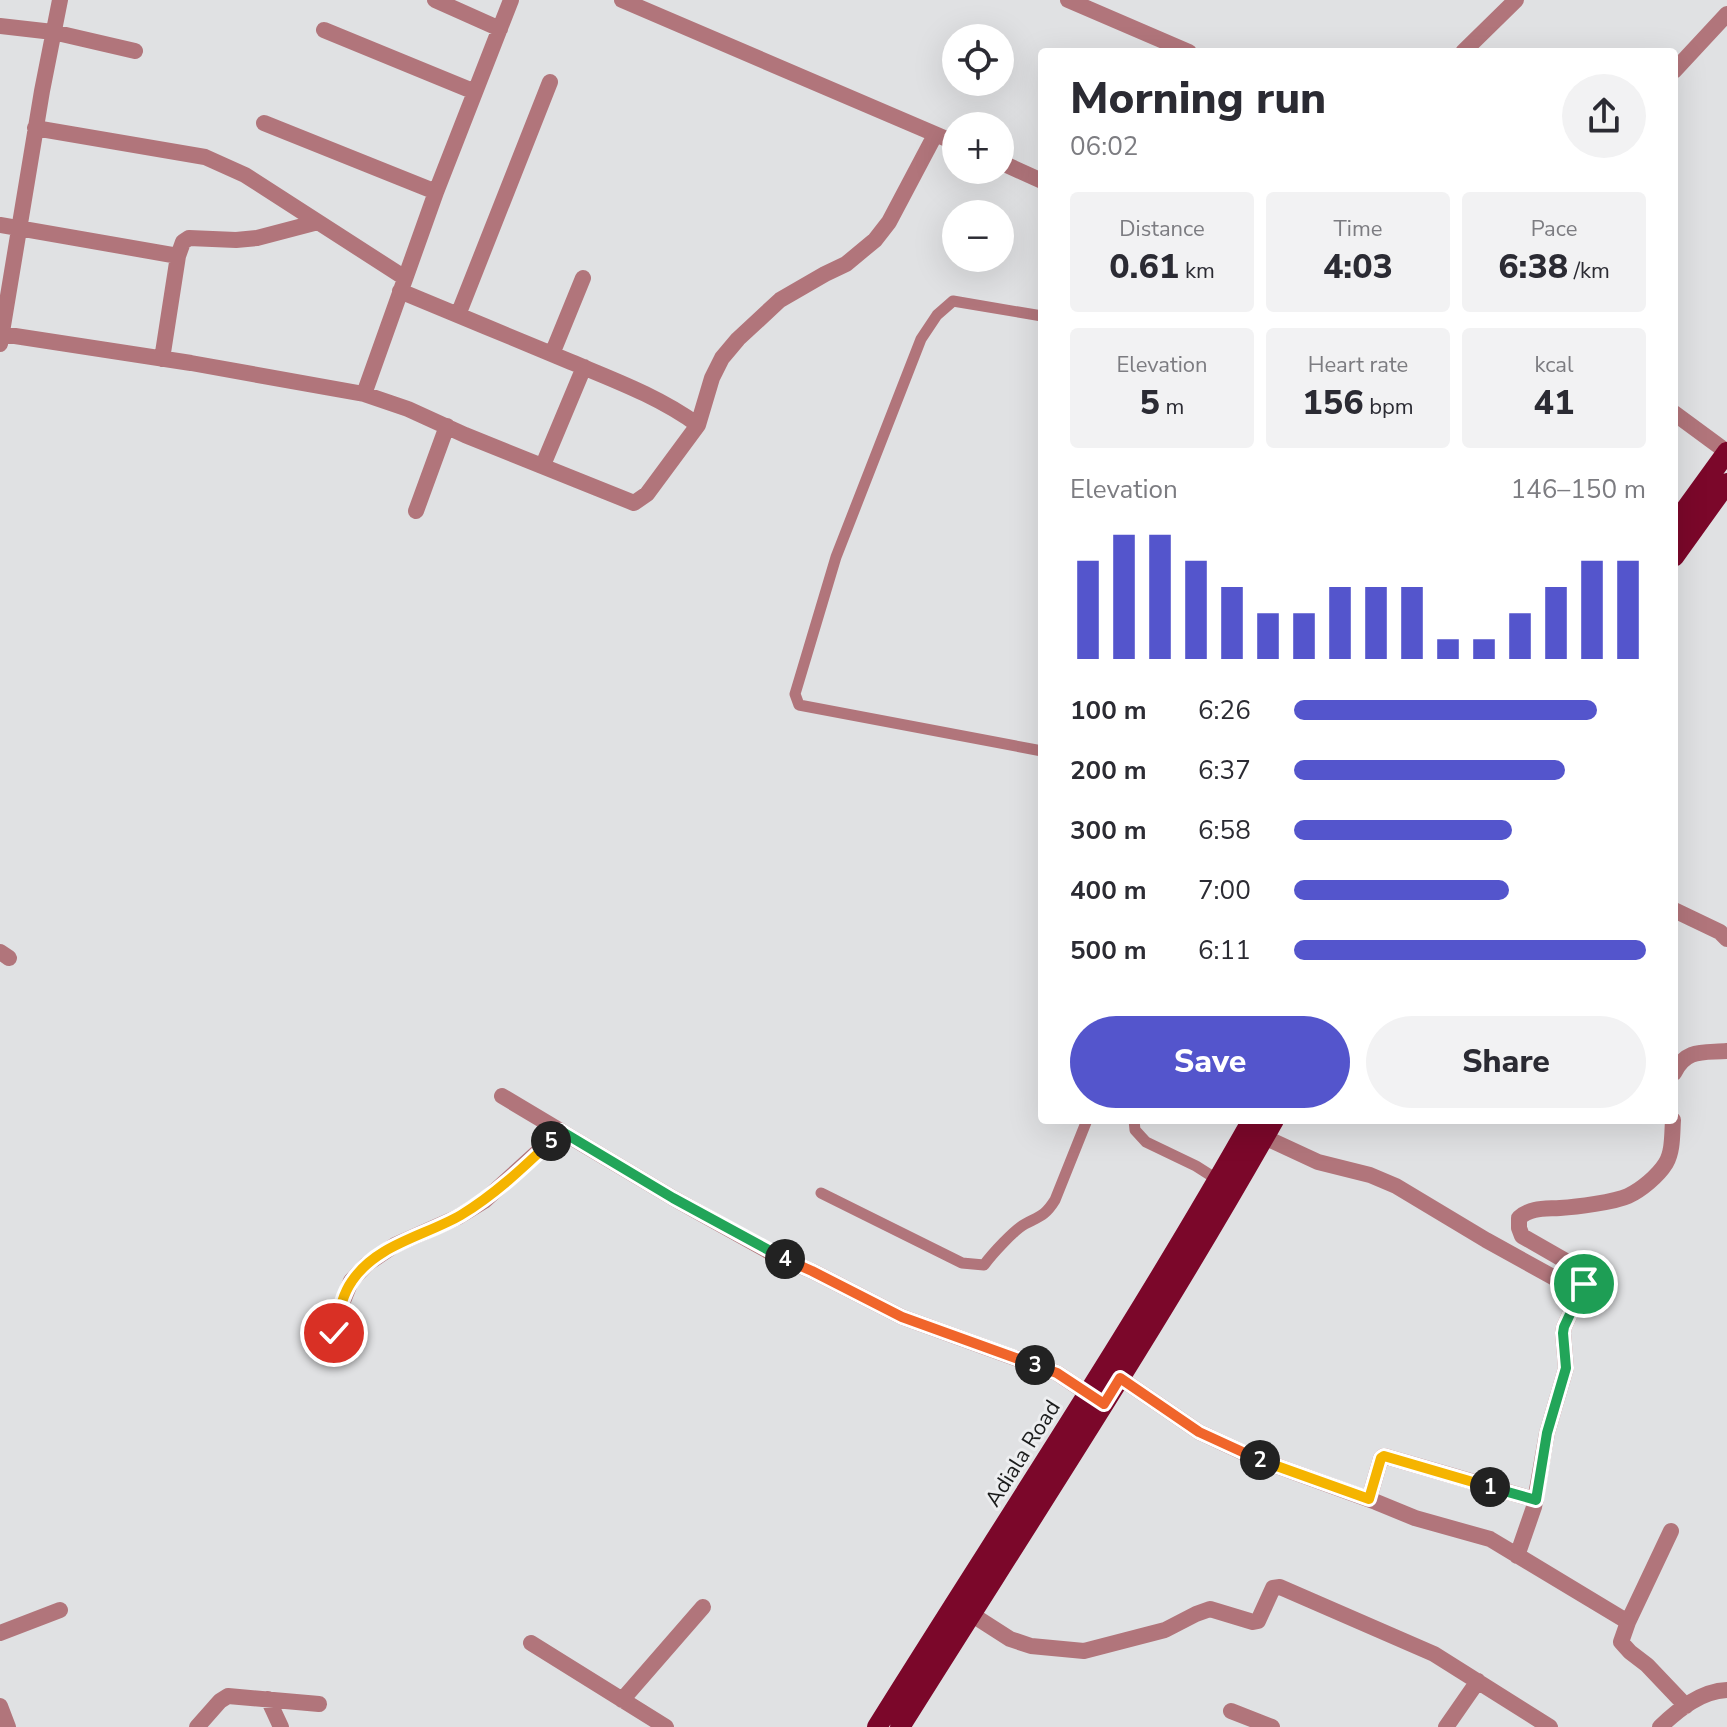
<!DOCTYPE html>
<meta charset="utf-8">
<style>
:root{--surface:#fff;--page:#f2f2f3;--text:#2b2b33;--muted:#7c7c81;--accent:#5455cc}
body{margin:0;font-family:"Nunito Sans",sans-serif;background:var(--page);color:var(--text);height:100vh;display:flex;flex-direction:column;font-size:30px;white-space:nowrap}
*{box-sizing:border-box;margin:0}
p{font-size:26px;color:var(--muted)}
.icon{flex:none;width:44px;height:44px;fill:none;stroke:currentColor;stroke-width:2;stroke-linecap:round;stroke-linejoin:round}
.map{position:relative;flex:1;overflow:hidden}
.side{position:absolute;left:1038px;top:48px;width:640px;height:1076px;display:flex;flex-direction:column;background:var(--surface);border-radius:8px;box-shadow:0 8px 32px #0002}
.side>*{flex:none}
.fabs{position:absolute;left:942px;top:24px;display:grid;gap:16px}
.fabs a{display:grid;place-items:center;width:72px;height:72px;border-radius:50%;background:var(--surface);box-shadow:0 8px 32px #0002;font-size:40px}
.pin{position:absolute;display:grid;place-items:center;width:68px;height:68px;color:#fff;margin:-34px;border:4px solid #fff;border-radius:50%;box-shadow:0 2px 8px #0007}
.km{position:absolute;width:40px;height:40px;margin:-20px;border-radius:50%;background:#222;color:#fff;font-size:22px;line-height:40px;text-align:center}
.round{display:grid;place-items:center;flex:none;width:84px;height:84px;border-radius:42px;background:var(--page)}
.summary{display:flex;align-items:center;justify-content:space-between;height:136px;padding:0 32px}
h1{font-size:44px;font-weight:800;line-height:60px}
.stats{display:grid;grid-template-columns:repeat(3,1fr);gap:12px;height:136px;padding:8px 32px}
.stats div{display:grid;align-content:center;border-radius:8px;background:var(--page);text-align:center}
.stats b{font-size:34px;font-weight:800}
.stats small{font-size:22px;font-weight:400}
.stats p{font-size:22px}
.chart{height:224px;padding:16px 32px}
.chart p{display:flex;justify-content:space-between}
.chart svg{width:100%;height:144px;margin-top:8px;stroke:var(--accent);stroke-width:6}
.action{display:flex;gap:16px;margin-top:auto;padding:16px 32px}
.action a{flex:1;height:92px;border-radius:48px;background:var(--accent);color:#fff;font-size:32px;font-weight:800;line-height:92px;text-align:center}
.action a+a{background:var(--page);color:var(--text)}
ul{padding:0 32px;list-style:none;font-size:26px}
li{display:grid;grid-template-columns:128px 96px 1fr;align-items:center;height:60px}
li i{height:20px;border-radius:10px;background:var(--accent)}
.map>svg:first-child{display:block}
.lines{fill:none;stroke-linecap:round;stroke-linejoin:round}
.service{stroke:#b1757b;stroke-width:11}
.minor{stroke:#b1757b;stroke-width:16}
.primary{stroke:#7b072a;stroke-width:20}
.split-1-casing{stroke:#fff;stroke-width:16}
.split-2-casing{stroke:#fff;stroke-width:16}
.split-3-casing{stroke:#fff;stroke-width:16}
.split-4-casing{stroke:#fff;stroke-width:16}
.split-5-casing{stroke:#fff;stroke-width:16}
.split-6-casing{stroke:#fff;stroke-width:16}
.split-1{stroke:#22a559;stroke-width:10}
.split-2{stroke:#f5b400;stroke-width:10}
.split-3{stroke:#f0652b;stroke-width:10}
.split-4{stroke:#f0652b;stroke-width:10}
.split-5{stroke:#22a559;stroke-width:10}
.split-6{stroke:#f5b400;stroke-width:10}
.labels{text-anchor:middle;stroke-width:6;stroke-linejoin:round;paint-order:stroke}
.street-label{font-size:22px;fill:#1b1c1c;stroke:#edeef0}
</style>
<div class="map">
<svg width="1727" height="1727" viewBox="0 0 1727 1727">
<rect width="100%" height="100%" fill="#e0e1e3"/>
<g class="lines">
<!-- service -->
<path class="service" d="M1042,316L953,301L937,315L921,339L836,557L795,694L799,705L1042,751
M1134,1120L1135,1130L1146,1142L1196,1166L1218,1180
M821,1193L962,1263L984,1265C992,1254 1014,1230 1025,1224C1040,1216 1045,1216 1055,1200L1087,1120"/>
<!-- minor -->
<path class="minor" d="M435,0L500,29
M622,0L956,143
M1068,0L1189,52
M0,26L53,32L135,51
M324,30L475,92
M1463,52L1516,0
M1674,71L1727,14
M264,123L436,192
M35,128L205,157L245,175L405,278
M1000,162L1042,181
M0,225L178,256
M400,291C457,315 514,338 571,362C614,380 660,397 698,425
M458,315L550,82
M2,334L191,363L364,394L408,409L465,435L634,503L647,494L698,425L712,378L722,358L738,339L780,300L825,274L846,264L875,240L889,222L935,135
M0,344L42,91L60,0
M552,354L583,278
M162,359L178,256L183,242L189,238L236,240L257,238L318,222
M364,394L436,192L511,0
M1674,413L1727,452
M543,465L584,367
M416,511L447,426
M1674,910L1720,932L1727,939
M0,952L9,958
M1674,1073C1686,1048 1704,1053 1727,1051
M502,1096L673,1198L779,1257L812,1271L902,1317L1057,1373L1096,1399
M1264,1137L1318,1162L1370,1175L1396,1186L1486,1240L1580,1292
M334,1333L341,1306L351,1281L367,1264L395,1245L458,1217L484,1201L561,1131
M1120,1378L1199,1432L1255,1458L1376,1502L1415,1518L1490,1539L1628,1622
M1369,1499L1381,1458L1384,1456L1536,1500
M1671,1531L1628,1622L1621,1642L1630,1652L1647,1665L1686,1706
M1517,1556L1534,1507L1547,1433L1566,1368L1563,1333L1564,1327L1584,1284L1582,1280L1564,1260L1522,1236L1519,1228V1218C1531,1207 1545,1209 1560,1208C1576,1207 1615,1202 1628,1196C1641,1190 1658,1176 1666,1163C1673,1151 1672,1134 1673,1120
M971,1614L1010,1639L1031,1646L1084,1651L1165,1630L1196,1614L1210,1609L1253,1622L1258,1621L1273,1588L1280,1587L1434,1654L1550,1727
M0,1633L60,1610
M531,1643L666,1727
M268,1699L281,1727
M622,1700L703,1607
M0,1706L8,1727
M1231,1711L1272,1727
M197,1727L220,1701L228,1696L319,1704
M1446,1727L1478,1681
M1660,1727C1679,1709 1701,1691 1727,1690"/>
<!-- primary -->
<path class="primary" d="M1674,525L1727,452
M1674,557L1727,483
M877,1727C1003,1525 1135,1327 1252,1120
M900,1727C1026,1526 1157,1327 1274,1120"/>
</g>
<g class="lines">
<!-- split-1 casing -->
<g class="split-1-casing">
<path id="split-1" d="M1490,1487L1536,1500L1547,1433L1566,1368L1563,1333L1564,1327L1584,1284"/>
</g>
<!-- split-2 casing -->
<g class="split-2-casing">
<path id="split-2" d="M1260,1460L1369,1499L1381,1458L1384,1456L1490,1487"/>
</g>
<!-- split-3 casing -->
<g class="split-3-casing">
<path id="split-3" d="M1035,1365L1057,1373L1104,1404L1120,1378L1199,1432L1260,1460"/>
</g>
<!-- split-4 casing -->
<g class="split-4-casing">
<path id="split-4" d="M785,1259L812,1271L902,1317L1035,1365"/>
</g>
<!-- split-5 casing -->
<g class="split-5-casing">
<path id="split-5" d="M551,1141L561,1131L673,1198L785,1259"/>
</g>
<!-- split-6 casing -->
<g class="split-6-casing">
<path id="split-6" d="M334,1333C338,1316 342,1295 352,1281C377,1244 425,1236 461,1215C494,1195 523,1168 551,1141"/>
</g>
<!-- split-1 -->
<use href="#split-1" class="split-1"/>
<!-- split-2 -->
<use href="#split-2" class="split-2"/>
<!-- split-3 -->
<use href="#split-3" class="split-3"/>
<!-- split-4 -->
<use href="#split-4" class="split-4"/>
<!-- split-5 -->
<use href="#split-5" class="split-5"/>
<!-- split-6 -->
<use href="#split-6" class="split-6"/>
</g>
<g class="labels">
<!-- street labels -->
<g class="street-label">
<text transform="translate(1022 1453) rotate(-58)" y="8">Adiala Road</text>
</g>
</g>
</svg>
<div class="fabs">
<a><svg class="icon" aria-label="locate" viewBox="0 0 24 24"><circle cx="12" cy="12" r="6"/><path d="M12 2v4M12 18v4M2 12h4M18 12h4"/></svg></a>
<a>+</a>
<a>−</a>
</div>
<div class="pin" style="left:1584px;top:1284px;background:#1e9e55"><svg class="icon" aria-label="arrive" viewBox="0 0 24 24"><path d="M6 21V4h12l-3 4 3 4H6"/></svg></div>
<div class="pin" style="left:334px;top:1333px;background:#d93025"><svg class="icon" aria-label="check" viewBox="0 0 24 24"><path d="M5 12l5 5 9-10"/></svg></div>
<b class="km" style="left:1490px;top:1487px">1</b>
<b class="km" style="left:1260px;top:1460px">2</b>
<b class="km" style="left:1035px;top:1365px">3</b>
<b class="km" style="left:785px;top:1259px">4</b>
<b class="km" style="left:551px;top:1141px">5</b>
<section class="side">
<div class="summary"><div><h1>Morning run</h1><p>06:02</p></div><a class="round"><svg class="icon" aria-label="share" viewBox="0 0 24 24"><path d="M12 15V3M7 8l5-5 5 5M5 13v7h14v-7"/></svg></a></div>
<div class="stats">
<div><p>Distance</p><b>0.61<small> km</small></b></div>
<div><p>Time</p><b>4:03</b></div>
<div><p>Pace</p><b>6:38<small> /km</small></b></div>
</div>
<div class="stats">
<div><p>Elevation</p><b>5<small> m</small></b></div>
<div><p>Heart rate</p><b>156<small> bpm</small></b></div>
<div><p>kcal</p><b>41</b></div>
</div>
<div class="chart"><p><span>Elevation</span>146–150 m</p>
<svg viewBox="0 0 160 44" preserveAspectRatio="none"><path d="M5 44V14M15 44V6M25 44V6M35 44V14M45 44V22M55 44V30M65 44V30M75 44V22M85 44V22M95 44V22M105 44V38M115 44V38M125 44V30M135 44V22M145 44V14M155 44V14"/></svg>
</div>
<ul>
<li><b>100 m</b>6:26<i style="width:86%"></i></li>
<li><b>200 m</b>6:37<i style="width:77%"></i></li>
<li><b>300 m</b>6:58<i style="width:62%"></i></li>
<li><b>400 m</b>7:00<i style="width:61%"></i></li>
<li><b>500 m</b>6:11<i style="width:100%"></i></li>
</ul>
<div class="action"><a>Save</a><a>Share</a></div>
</section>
</div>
